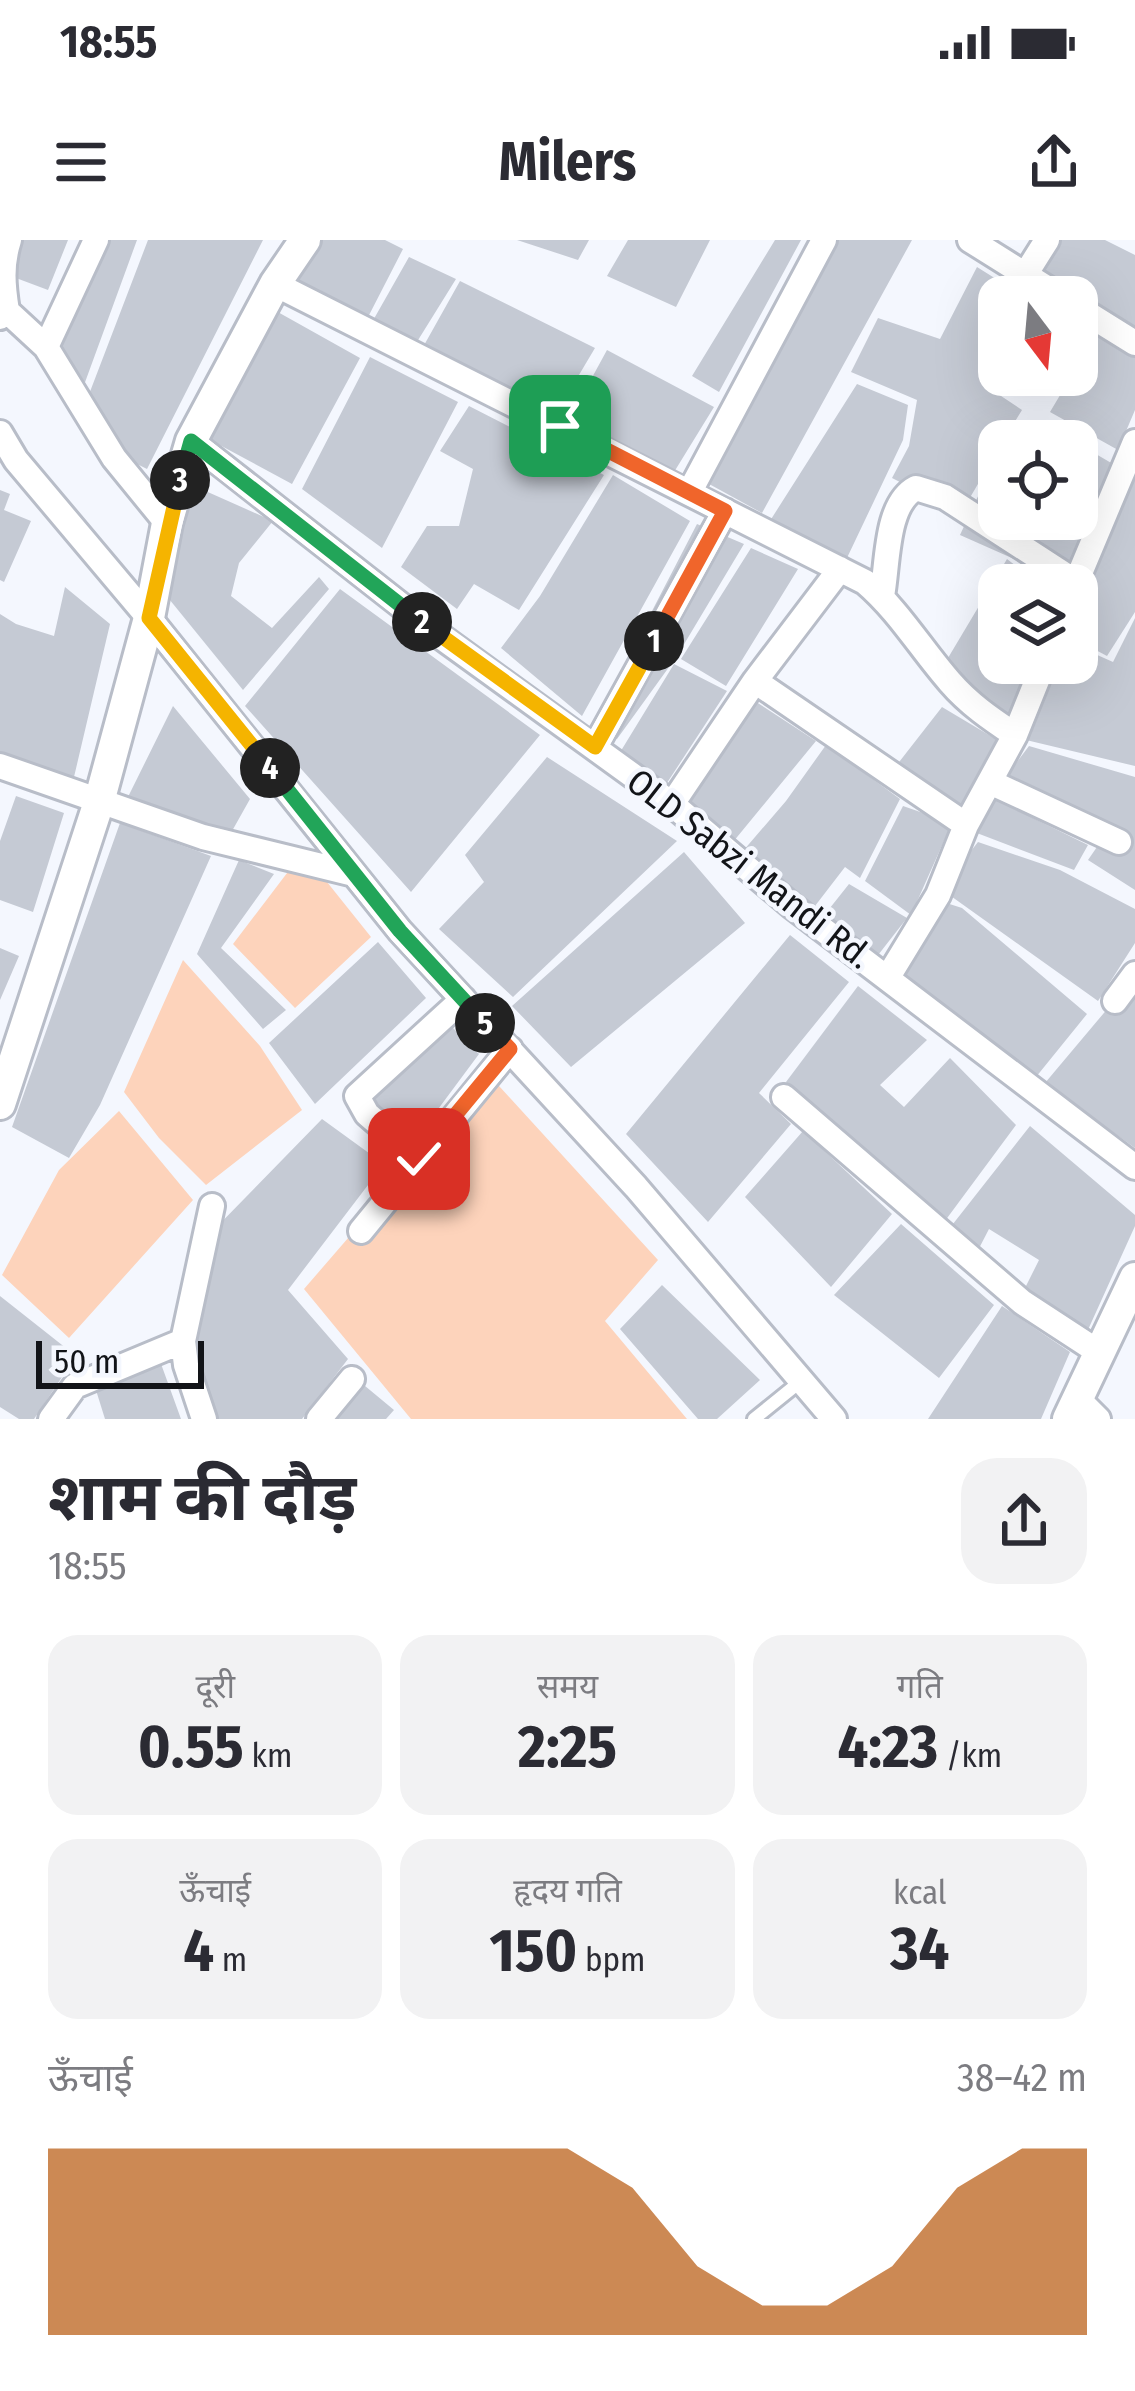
<!DOCTYPE html>
<html lang="hi">
<meta charset="utf-8">
<style>
:root{--surface:#fff;--page:#f2f2f3;--text:#2b2b33;--muted:#7c7c81;--accent:#b7580d}
body{margin:0;font-family:"Fira Sans Condensed","Noto Sans Devanagari",sans-serif;background:var(--page);color:var(--text);height:100vh;display:flex;flex-direction:column;font-size:45px;white-space:nowrap}
*{box-sizing:border-box;margin:0}
p{font-size:39px;color:var(--muted)}
.icon{flex:none;width:66px;height:66px;fill:none;stroke:currentColor;stroke-width:2;stroke-linecap:round;stroke-linejoin:round}
.map{position:relative;height:1179px;overflow:hidden}
.drawer{display:flex;flex-direction:column;background:var(--surface);flex:1}
.drawer>*{flex:none}
.needle{width:78px;rotate:164deg}
.fabs{position:absolute;left:978px;top:36px;display:grid;gap:24px}
.fabs a{display:grid;place-items:center;width:120px;height:120px;border-radius:24px;background:var(--surface);box-shadow:0 12px 48px #0002;font-size:60px}
.scale{position:absolute;left:36px;bottom:30px;width:168px;box-sizing:border-box;padding-left:12px;border:6px solid #121418;border-top:0;font-size:33px;line-height:42px;white-space:nowrap;color:#121418;-webkit-text-stroke:9px #f4f7fe;paint-order:stroke}
.pin{position:absolute;display:grid;place-items:center;width:102px;height:102px;color:#fff;margin:-51px;border-radius:24px;box-shadow:0 6px 18px #0006}
.km{position:absolute;width:60px;height:60px;margin:-30px;border-radius:50%;background:#222;color:#fff;font-size:33px;line-height:60px;text-align:center}
.round{display:grid;place-items:center;flex:none;width:126px;height:126px;border-radius:36px;background:var(--page)}
.summary{display:flex;align-items:center;justify-content:space-between;height:204px;padding:0 48px}
h1{font-size:66px;font-weight:700;line-height:90px}
.metrics{display:grid;grid-template-columns:repeat(3,1fr);gap:18px;height:204px;padding:12px 48px}
.metrics div{display:grid;align-content:center;border-radius:30px;background:var(--page);text-align:center}
.metrics b{font-size:60px;font-weight:700}
.metrics small{font-size:33px;font-weight:400}
.metrics p{font-size:33px}
.chart{height:336px;padding:24px 48px}
.chart p{display:flex;justify-content:space-between}
.chart svg{width:100%;height:216px;margin-top:12px;fill:var(--accent);opacity:.7}
.status{display:flex;justify-content:space-between;align-items:center;height:84px;padding:0 60px;background:var(--surface);direction:ltr}
.status svg{height:33px;fill:currentColor}
header{display:flex;justify-content:space-between;align-items:center;height:156px;padding:0 48px;background:var(--surface);font-size:54px;font-weight:700}
.map>svg:first-child{display:block}
.green{fill:#fdd3bb}
.building{fill:#c5cad4}
.lines{fill:none;stroke-linecap:round;stroke-linejoin:round}
.service-casing{stroke:#b8bdc8;stroke-width:18}
.minor-casing{stroke:#b8bdc8;stroke-width:30}
.tertiary-casing{stroke:#b8bdc8;stroke-width:36}
.service{stroke:#fff;stroke-width:12}
.minor{stroke:#fff;stroke-width:24}
.tertiary{stroke:#fff;stroke-width:30}
.split-1-casing{stroke:#fff;stroke-width:24}
.split-2-casing{stroke:#fff;stroke-width:24}
.split-3-casing{stroke:#fff;stroke-width:24}
.split-4-casing{stroke:#fff;stroke-width:24}
.split-5-casing{stroke:#fff;stroke-width:24}
.split-6-casing{stroke:#fff;stroke-width:24}
.split-1{stroke:#f0652b;stroke-width:15}
.split-2{stroke:#f5b400;stroke-width:15}
.split-3{stroke:#22a559;stroke-width:15}
.split-4{stroke:#f5b400;stroke-width:15}
.split-5{stroke:#22a559;stroke-width:15}
.split-6{stroke:#f0652b;stroke-width:15}
.labels{text-anchor:middle;stroke-width:9;stroke-linejoin:round;paint-order:stroke}
.street-label{font-size:36px;fill:#121418;stroke:#f4f7fe}
</style>
<div class="status"><b>18:55</b><svg viewBox="0 0 49 12"><path d="M0 12V9h3v3zM5 12V6h3v6zM10 12V3h3v9zM15 12V0h3v12zM26 1h20v11H26zM47 4h2v5h-2z"/></svg></div>
<header><svg class="icon" aria-label="menu" viewBox="0 0 24 24"><path d="M4 6h16M4 12h16M4 18h16"/></svg>Milers<svg class="icon" aria-label="share" viewBox="0 0 24 24"><path d="M12 15V3M7 8l5-5 5 5M5 13v7h14v-7"/></svg></header>
<div class="map">
<svg width="1135" height="1179" viewBox="0 0 1135 1179">
<rect width="100%" height="100%" fill="#f4f7fe"/>
<!-- green -->
<path class="green" d="M303,612L371,697L295,768L233,704Z
M183,720L260,806L302,870L206,945L159,898L124,852Z
M489,835L658,1020L605,1081L687,1179H411L304,1049Z
M119,871L193,960L69,1098L2,1035L59,930Z"/>
<!-- building -->
<path class="building" d="M8,0H68L48,50L0,32Z
M86,0H137L80,156L42,92Z
M148,0H263L147,229L103,207L83,170Z
M310,0H385L403,9L366,81L288,37Z
M517,0H589L578,20Z
M628,0H710L676,67L607,36Z
M775,0H801L719,152L692,136Z
M824,0H912L762,273L689,233Z
M1038,0H1105L1135,15V89L1022,26Z
M409,17L456,39L415,105L371,84Z
M977,27L1025,57H999V112L983,144L1022,170L1003,201H999V208L961,273L892,238L909,206L917,160L851,132L878,78L940,99Z
M460,41L595,108L554,177L418,116Z
M276,71L360,118L292,244L201,195Z
M1077,82L1135,117V170L1118,210L1050,172L1072,135H1077L1084,115L1077,111Z
M607,110L714,167L671,237L564,189Z
M370,117L458,162L382,308L302,249Z
M857,144L908,165L903,200L846,320L768,284Z
M469,166L604,235L519,370L474,344L457,369L401,327L427,286H459L473,229L440,211Z
M1037,180L1073,201H1011Z
M1077,203L1113,224L1064,341L960,295L999,211V279H1077Z
M1135,217V372L1107,416L1077,400V361Z
M613,235L690,281L582,476L501,408L540,356Z
M183,241L273,281L239,323L231,356L272,388L319,337L329,349L243,450L165,354Z
M0,250L10,254L4,270L31,281L4,342L0,340Z
M697,284L744,304L677,416L617,499L593,485Z
M751,308L798,329L726,446L681,419Z
M1007,319L1041,345H999V423H1031L1004,492L951,456L962,434L945,423Z
M65,347L110,384L70,554L0,526V374L16,384L54,396Z
M340,349L540,495L411,652L245,466Z
M1135,378V526L1026,500L1052,423H1077V406L1113,422Z
M674,424L727,451L663,549L619,514Z
M750,458L816,501L733,602L681,562Z
M173,466L250,559L227,600L126,561Z
M942,467L999,501L962,568L896,526Z
M826,505L900,559L860,638L845,627L815,666L743,611L786,561Z
M1029,506L1135,537V650L1088,620L1099,604L996,550Z
M547,517L677,601L513,757L439,689L484,642L465,615Z
M986,555L1088,605L1074,630L969,590Z
M16,556L64,573L33,672L0,660V601Z
M903,566L952,583L911,675L865,641Z
M120,583L211,616L100,865L69,918L12,887Z
M978,602L1060,630L1135,669V703L1098,761L941,649Z
M684,612L745,683L571,827L512,766Z
M239,620L274,634L221,708L286,770L263,789L197,714Z
M849,644L907,678L875,719L822,678Z
M937,660L962,668L1087,774L1036,837L892,726Z
M790,695L849,742L759,853L791,884L708,982L626,894Z
M378,702L426,758L315,864L269,803Z
M0,708L19,716L0,760Z
M1135,736V908L1045,843Z
M858,746L927,800L880,845L904,867L950,818L1016,885L939,989L825,885L786,842Z
M434,769L479,814L407,911L355,863Z
M322,879L384,924L288,1050L348,1119L302,1179H207L191,1083L202,1002Z
M1030,886L1135,975V986L1087,1092L1021,1056L1039,1020L989,989L974,1018L949,989Z
M803,891L892,974L831,1047L745,957Z
M901,984L994,1065L939,1138L834,1055Z
M662,1045L760,1140L717,1179H698L620,1089Z
M0,1056L76,1116L34,1179H19L0,1167Z
M1002,1066L1070,1112L1041,1179H928Z
M156,1110L181,1179H105L90,1131Z
M353,1136L394,1170L386,1179H319Z"/>
<g class="lines">
<!-- service casing -->
<g class="service-casing">
<path id="service" d="M754,1179L801,1141"/>
</g>
<!-- minor casing -->
<g class="minor-casing">
<path id="minor" d="M970,0L1061,57
M1025,35L1047,0
M275,44L865,342C899,371 921,409 950,442C969,464 991,479 1015,495
M1077,67L1135,103
M7,71L46,107L114,218L167,283
M0,77L7,71C3,46 1,25 9,0
M46,107L96,0
M0,193L16,220L149,378L400,691L636,947L834,1179
M191,201L440,396L672,564L792,666L1135,927
M689,253L824,0
M1075,345L1135,202
M882,356C888,325 885,264 916,248L945,257L1076,342
M755,441L840,329
M595,507L725,271
M0,526L203,597L354,634
M990,542L1119,602
M672,564L755,441L966,585L1015,495L1044,423
M888,737L938,655L966,585
M1115,761L1135,734
M784,857L1022,1062L1100,1113
M419,919L367,874L357,856L463,759
M361,991L510,809
M1078,1159L1098,1179
M51,1179L75,1146L183,1101
M204,1179L186,1125L183,1101L212,966
M319,1179L352,1139"/>
</g>
<!-- tertiary casing -->
<g class="tertiary-casing">
<path id="tertiary" d="M0,864L99,562L149,378L167,283L191,201L275,44L305,0
M1068,1179L1135,1038"/>
</g>
<!-- service -->
<use href="#service" class="service"/>
<!-- minor -->
<use href="#minor" class="minor"/>
<!-- tertiary -->
<use href="#tertiary" class="tertiary"/>
</g>
<g class="lines">
<!-- split-1 casing -->
<g class="split-1-casing">
<path id="split-1" d="M560,186L725,271L654,401"/>
</g>
<!-- split-2 casing -->
<g class="split-2-casing">
<path id="split-2" d="M422,382L595,507L654,401"/>
</g>
<!-- split-3 casing -->
<g class="split-3-casing">
<path id="split-3" d="M180,240L191,201L422,382"/>
</g>
<!-- split-4 casing -->
<g class="split-4-casing">
<path id="split-4" d="M180,240L149,378L270,528"/>
</g>
<!-- split-5 casing -->
<g class="split-5-casing">
<path id="split-5" d="M270,528L400,691L485,783"/>
</g>
<!-- split-6 casing -->
<g class="split-6-casing">
<path id="split-6" d="M419,919L510,809L485,783"/>
</g>
<!-- split-1 -->
<use href="#split-1" class="split-1"/>
<!-- split-2 -->
<use href="#split-2" class="split-2"/>
<!-- split-3 -->
<use href="#split-3" class="split-3"/>
<!-- split-4 -->
<use href="#split-4" class="split-4"/>
<!-- split-5 -->
<use href="#split-5" class="split-5"/>
<!-- split-6 -->
<use href="#split-6" class="split-6"/>
</g>
<g class="labels">
<!-- street labels -->
<g class="street-label">
<text transform="translate(750 628) rotate(38)" y="13">OLD Sabzi Mandi Rd.</text>
</g>
</g>
</svg>
<div class="fabs">
<a><svg class="needle" viewBox="-14 -14 28 28"><path d="M0-13l5 13h-10z" fill="#e53935"/><path d="M0 13l5-13h-10z" fill="#7c7c81"/></svg></a>
<a><svg class="icon" aria-label="locate" viewBox="0 0 24 24"><circle cx="12" cy="12" r="6"/><path d="M12 2v4M12 18v4M2 12h4M18 12h4"/></svg></a>
<a><svg class="icon" aria-label="layers" viewBox="0 0 24 24"><path d="M12 4l9 5-9 5-9-5zM3 14l9 5 9-5"/></svg></a>
</div>
<div class="scale">50 m</div>
<div class="pin" style="left:560px;top:186px;background:#1e9e55"><svg class="icon" aria-label="arrive" viewBox="0 0 24 24"><path d="M6 21V4h12l-3 4 3 4H6"/></svg></div>
<div class="pin" style="left:419px;top:919px;background:#d93025"><svg class="icon" aria-label="check" viewBox="0 0 24 24"><path d="M5 12l5 5 9-10"/></svg></div>
<b class="km" style="left:654px;top:401px">1</b>
<b class="km" style="left:422px;top:382px">2</b>
<b class="km" style="left:180px;top:240px">3</b>
<b class="km" style="left:270px;top:528px">4</b>
<b class="km" style="left:485px;top:783px">5</b>
</div>
<section class="drawer">
<div class="summary"><div><h1>शाम की दौड़</h1><p>18:55</p></div><a class="round"><svg class="icon" aria-label="share" viewBox="0 0 24 24"><path d="M12 15V3M7 8l5-5 5 5M5 13v7h14v-7"/></svg></a></div>
<div class="metrics">
<div><p>दूरी</p><b>0.55<small> km</small></b></div>
<div><p>समय</p><b>2:25</b></div>
<div><p>गति</p><b>4:23<small> /km</small></b></div>
</div>
<div class="metrics">
<div><p>ऊँचाई</p><b>4<small> m</small></b></div>
<div><p>हृदय गति</p><b>150<small> bpm</small></b></div>
<div><p>kcal</p><b>34</b></div>
</div>
<div class="chart"><p><span>ऊँचाई</span>38–42 m</p>
<svg viewBox="0 0 160 44" preserveAspectRatio="none"><path d="M0 44V6L10 6L20 6L30 6L40 6L50 6L60 6L70 6L80 6L90 14L100 30L110 38L120 38L130 30L140 14L150 6L160 6V44z"/></svg>
</div>
</section>
